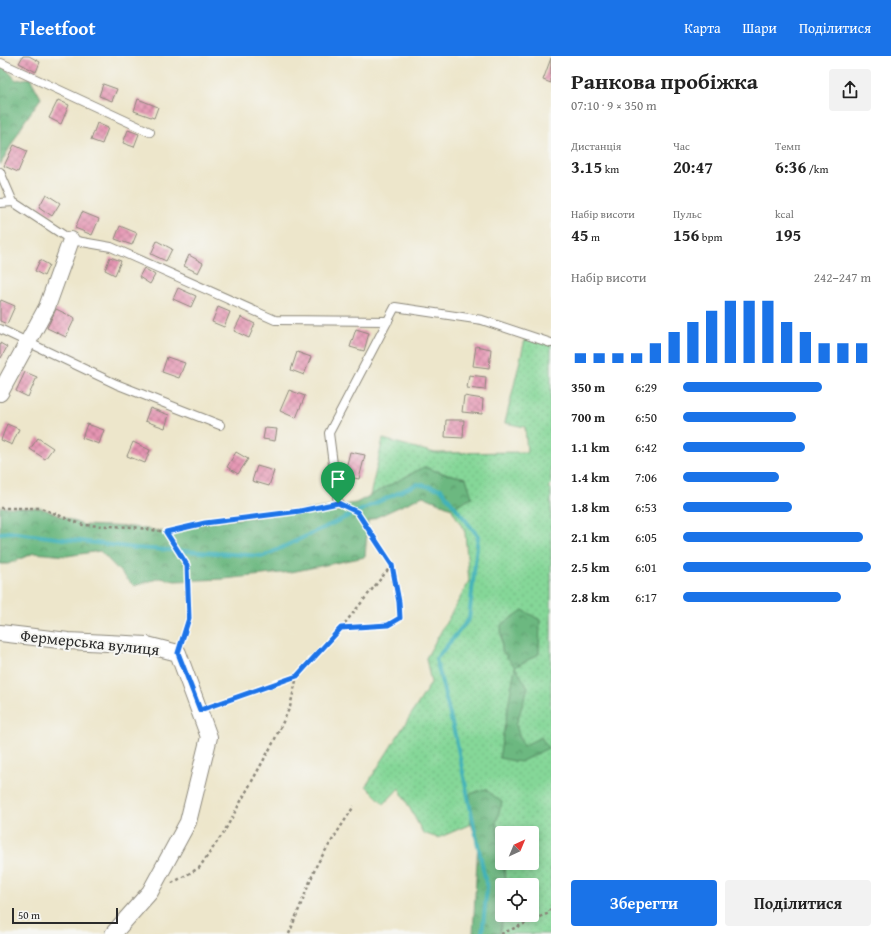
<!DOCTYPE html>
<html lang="uk">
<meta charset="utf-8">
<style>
:root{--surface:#fff;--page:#f2f2f2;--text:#222;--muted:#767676;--accent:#1a73e8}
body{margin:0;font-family:"Gentium Book Plus",serif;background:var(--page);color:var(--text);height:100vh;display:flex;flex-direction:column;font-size:15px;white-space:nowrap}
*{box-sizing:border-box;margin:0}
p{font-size:13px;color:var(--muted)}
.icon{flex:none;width:22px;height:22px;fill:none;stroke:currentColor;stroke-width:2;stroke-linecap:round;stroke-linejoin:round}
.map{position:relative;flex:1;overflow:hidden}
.drawer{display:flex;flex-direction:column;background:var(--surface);width:340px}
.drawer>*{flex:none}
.needle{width:26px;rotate:44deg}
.controls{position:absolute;left:495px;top:770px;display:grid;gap:8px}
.controls a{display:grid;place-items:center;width:44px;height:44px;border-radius:4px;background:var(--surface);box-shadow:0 2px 10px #0003;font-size:20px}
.scale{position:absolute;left:12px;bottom:10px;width:106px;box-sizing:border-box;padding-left:4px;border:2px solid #2b2b2b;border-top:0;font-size:11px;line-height:14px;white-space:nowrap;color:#2b2b2b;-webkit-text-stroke:3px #f6f6f2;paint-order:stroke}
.pin{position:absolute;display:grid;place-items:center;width:34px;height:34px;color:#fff;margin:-41px -17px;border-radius:50% 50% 50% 0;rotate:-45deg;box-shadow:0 0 4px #0007}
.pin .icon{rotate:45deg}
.round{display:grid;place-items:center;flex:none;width:42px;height:42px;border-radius:4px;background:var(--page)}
.headline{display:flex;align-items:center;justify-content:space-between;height:68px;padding:0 20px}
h1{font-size:22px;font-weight:600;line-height:30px}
.stats{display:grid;grid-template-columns:repeat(3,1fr);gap:6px;height:68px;padding:4px 20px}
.stats div{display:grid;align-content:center}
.stats b{font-size:17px;font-weight:600}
.stats small{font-size:11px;font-weight:400}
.stats p{font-size:11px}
.chart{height:112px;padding:8px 20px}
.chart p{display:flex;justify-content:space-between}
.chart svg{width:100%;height:72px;margin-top:4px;stroke:var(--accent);stroke-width:6}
.primary-button{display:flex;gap:8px;margin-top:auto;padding:8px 20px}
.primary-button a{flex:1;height:46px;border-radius:4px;background:var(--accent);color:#fff;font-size:16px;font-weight:600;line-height:46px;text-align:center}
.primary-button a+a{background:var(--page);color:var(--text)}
ul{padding:0 20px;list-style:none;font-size:13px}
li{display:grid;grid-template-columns:64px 48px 1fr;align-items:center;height:30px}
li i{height:10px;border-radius:5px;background:var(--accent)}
header{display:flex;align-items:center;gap:24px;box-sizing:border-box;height:56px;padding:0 20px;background:var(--accent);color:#fff}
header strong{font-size:19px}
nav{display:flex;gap:22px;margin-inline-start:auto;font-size:14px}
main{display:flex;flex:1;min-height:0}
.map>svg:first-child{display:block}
.grass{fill:url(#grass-dots);stroke:#588162}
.forest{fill:url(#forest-crowns);stroke:#4c7256}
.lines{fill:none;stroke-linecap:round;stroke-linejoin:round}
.stream{stroke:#42b2b9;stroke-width:4}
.building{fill:url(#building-cross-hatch)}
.service-casing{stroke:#8c887b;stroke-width:10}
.minor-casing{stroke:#8c887b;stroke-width:18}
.path{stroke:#8c887b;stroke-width:2.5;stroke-dasharray:3 3;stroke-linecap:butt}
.service{stroke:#fff;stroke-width:8}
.minor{stroke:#fff;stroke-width:16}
.route-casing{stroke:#fff;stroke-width:8}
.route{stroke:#1a73e8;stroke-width:5}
.labels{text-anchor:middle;stroke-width:4;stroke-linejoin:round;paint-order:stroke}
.street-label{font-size:16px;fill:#2b2b2b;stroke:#f6f6f2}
</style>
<header>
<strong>Fleetfoot</strong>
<nav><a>Карта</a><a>Шари</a><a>Поділитися</a></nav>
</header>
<main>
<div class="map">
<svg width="551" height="878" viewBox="0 0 551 878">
<defs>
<pattern id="grass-dots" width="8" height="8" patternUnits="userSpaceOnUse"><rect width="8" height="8" fill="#85d798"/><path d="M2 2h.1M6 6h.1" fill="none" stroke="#73b983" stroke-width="1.8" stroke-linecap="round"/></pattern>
<pattern id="forest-crowns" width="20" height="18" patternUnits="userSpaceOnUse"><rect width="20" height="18" fill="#6cb880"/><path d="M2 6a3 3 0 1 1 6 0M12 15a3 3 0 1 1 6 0" fill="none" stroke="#599669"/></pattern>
<pattern id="building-cross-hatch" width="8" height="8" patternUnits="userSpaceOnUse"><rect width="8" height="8" fill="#e594b2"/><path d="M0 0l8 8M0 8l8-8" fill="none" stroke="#ba7991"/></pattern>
</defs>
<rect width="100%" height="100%" fill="#f6f6f2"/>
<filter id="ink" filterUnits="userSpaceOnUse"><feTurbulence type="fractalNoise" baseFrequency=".025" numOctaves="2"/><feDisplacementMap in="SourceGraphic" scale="8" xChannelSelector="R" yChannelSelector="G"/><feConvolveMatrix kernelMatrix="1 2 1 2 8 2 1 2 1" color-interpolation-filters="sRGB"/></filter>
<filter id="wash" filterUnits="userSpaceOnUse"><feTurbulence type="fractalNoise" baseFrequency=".012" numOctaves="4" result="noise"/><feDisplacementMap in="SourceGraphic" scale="16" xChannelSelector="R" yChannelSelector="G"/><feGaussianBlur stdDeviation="0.9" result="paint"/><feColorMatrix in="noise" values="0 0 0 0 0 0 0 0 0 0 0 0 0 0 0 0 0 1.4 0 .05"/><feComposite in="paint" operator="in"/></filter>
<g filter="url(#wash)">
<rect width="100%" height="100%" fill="#ede6cb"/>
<!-- grass -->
<path class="grass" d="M526,279L551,287V428L548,432L551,433V878H499L504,859H532V829H507L503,807H532V777H502V800L496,767L470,738L471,768L438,782L423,777L399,732L384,748L366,730L431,627L426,602L469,526L465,476L451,452L471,441L466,422L442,417L424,411L370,440L383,383L435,397L527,396L525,371L505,367Z"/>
<!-- forest -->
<path class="forest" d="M1,7L16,24L30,22L41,42L24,66L0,109V8Z
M424,411L442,417L466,422L472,441L451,452L423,440L368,465L365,501L291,516L224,523L175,525L160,522L134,530L100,495L67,500L34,497L8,508H0V452L1,451L41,452L83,469L133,471L166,476L205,467L300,455L356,447Z
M523,554L540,564L539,598L515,611L528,631L516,669L523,690L541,681L548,692L520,706L499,702L515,611L502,595L501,569Z
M485,733L502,746L496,767L502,800V807H503L507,829H502V859H504L499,878H473L478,785L471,768L470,738Z"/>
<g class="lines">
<!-- stream -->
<path class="stream" d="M0,477L9,476L135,492L264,500L357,456L417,428L441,433L478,480L469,563L436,603L456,683L487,832L482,878"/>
</g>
<g id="blocks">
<!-- building -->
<path class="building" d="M23,0H29L40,6L36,16L19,7Z
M551,2V27L543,24Z
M103,28L117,33L112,45L99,40Z
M138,43L158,51L154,62L134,55Z
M58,44L69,49L61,68L49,62Z
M97,67L108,72L102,88L91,84Z
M128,74L139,78L134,91L123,87Z
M14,89L27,95L18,116L4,110Z
M46,138L60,147L52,160L39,151Z
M82,156L99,163L92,179L75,172Z
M120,170L137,177L132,189L115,183Z
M157,185L172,193L166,205L151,198Z
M189,199L203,207L198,217L184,210Z
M110,201L121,205L115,219L105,214Z
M40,204L49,209L44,220L35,215Z
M144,212L155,219L150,228L139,221Z
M178,232L196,240L191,251L173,243Z
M1,244L15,250L7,268L0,265V247Z
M218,251L230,256L224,271L212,266Z
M56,253L75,262L66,281L47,272Z
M241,261L255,268L249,282L234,275Z
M356,273L369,277L364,295L350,291Z
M0,287L7,291L1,302H0Z
M476,290L491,293L489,312L473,310Z
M297,296L311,301L304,319L291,314Z
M167,301L185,307L179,322L162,316Z
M25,316L37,321L28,341L16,335Z
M469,319L486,321L485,334L467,332Z
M289,334L305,340L296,362L280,355Z
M464,340L483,343L482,358L462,356Z
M150,352L169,359L165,372L145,365Z
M446,364H464L463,382L445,381Z
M7,368L19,373L12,389L1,384Z
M87,368L104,374L99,388L82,382Z
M265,372L277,373L275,385L263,383Z
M38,382L53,392L45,403L30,393Z
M133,386L150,394L145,407L127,400Z
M236,396L248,403L238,418L227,411Z
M350,396L365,399L359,423L344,420Z
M257,410L274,415L269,430L252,425Z"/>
</g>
</g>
<g filter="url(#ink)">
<use href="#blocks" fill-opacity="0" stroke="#8c887b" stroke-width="1"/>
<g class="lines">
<!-- service casing -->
<g class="service-casing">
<path id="service" d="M1,7L150,76
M0,116L13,146L71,184L111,191L275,264L388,265
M0,147L13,146
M0,273L116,328L220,369
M338,447L329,377L395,251L482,264L551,287"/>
</g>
<!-- minor casing -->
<g class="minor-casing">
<path id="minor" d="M0,337L47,251L71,184
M0,577L68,585L147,589L178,597L209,681L188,766L150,836L113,878"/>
</g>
<!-- path -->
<path class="path" d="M0,452H41L83,469L133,471L166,476L205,467L300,455L329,449
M166,476L187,509L189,562L182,585
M341,572L391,510
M211,650L297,620L341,572L388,569L400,562L399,546L391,509L357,456L346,451
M172,827L199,812L224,776L273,687L290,651L297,620
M289,878L317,808L354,750
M501,878L549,857L551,849"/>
<!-- service -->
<use href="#service" class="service"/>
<!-- minor -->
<use href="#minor" class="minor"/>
</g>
</g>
<g class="lines" filter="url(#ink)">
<!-- route casing -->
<g class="route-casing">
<path id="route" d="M338,447L357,456L392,509L399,546L400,562L388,569L341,572L297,620L200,654L178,597L189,562L187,509L166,476L205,467L300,455Z"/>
</g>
<!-- route -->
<use href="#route" class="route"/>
</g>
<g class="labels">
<!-- street labels -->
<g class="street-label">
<text transform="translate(90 586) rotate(6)" y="6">Фермерська вулиця</text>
</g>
</g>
</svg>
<div class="controls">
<a><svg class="needle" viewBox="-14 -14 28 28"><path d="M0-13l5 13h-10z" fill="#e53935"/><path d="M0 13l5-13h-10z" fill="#767676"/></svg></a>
<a><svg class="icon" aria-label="locate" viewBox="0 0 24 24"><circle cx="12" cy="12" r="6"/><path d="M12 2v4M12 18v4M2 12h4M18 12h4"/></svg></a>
</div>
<div class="scale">50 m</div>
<div class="pin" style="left:338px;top:447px;background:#1e9e55"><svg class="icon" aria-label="arrive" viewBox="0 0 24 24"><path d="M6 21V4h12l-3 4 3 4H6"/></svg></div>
</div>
<section class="drawer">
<div class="headline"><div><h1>Ранкова пробіжка</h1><p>07:10 · 9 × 350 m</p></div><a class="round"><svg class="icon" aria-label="share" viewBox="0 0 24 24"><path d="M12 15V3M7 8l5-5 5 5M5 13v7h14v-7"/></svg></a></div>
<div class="stats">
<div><p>Дистанція</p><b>3.15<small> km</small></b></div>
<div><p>Час</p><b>20:47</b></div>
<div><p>Темп</p><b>6:36<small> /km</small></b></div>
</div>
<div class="stats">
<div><p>Набір висоти</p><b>45<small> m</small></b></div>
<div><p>Пульс</p><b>156<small> bpm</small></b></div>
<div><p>kcal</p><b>195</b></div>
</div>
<div class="chart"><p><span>Набір висоти</span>242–247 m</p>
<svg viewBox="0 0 160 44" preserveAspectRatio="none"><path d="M5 44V38M15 44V38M25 44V38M35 44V38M45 44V32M55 44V25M65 44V19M75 44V12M85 44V6M95 44V6M105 44V6M115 44V19M125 44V25M135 44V32M145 44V32M155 44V32"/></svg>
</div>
<ul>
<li><b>350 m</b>6:29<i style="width:74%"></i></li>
<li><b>700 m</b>6:50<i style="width:60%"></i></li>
<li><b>1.1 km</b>6:42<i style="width:65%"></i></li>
<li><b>1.4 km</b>7:06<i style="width:51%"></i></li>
<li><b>1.8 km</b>6:53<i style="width:58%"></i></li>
<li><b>2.1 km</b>6:05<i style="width:96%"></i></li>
<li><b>2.5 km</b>6:01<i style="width:100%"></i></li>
<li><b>2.8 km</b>6:17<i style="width:84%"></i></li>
</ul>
<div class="primary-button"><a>Зберегти</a><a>Поділитися</a></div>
</section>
</main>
